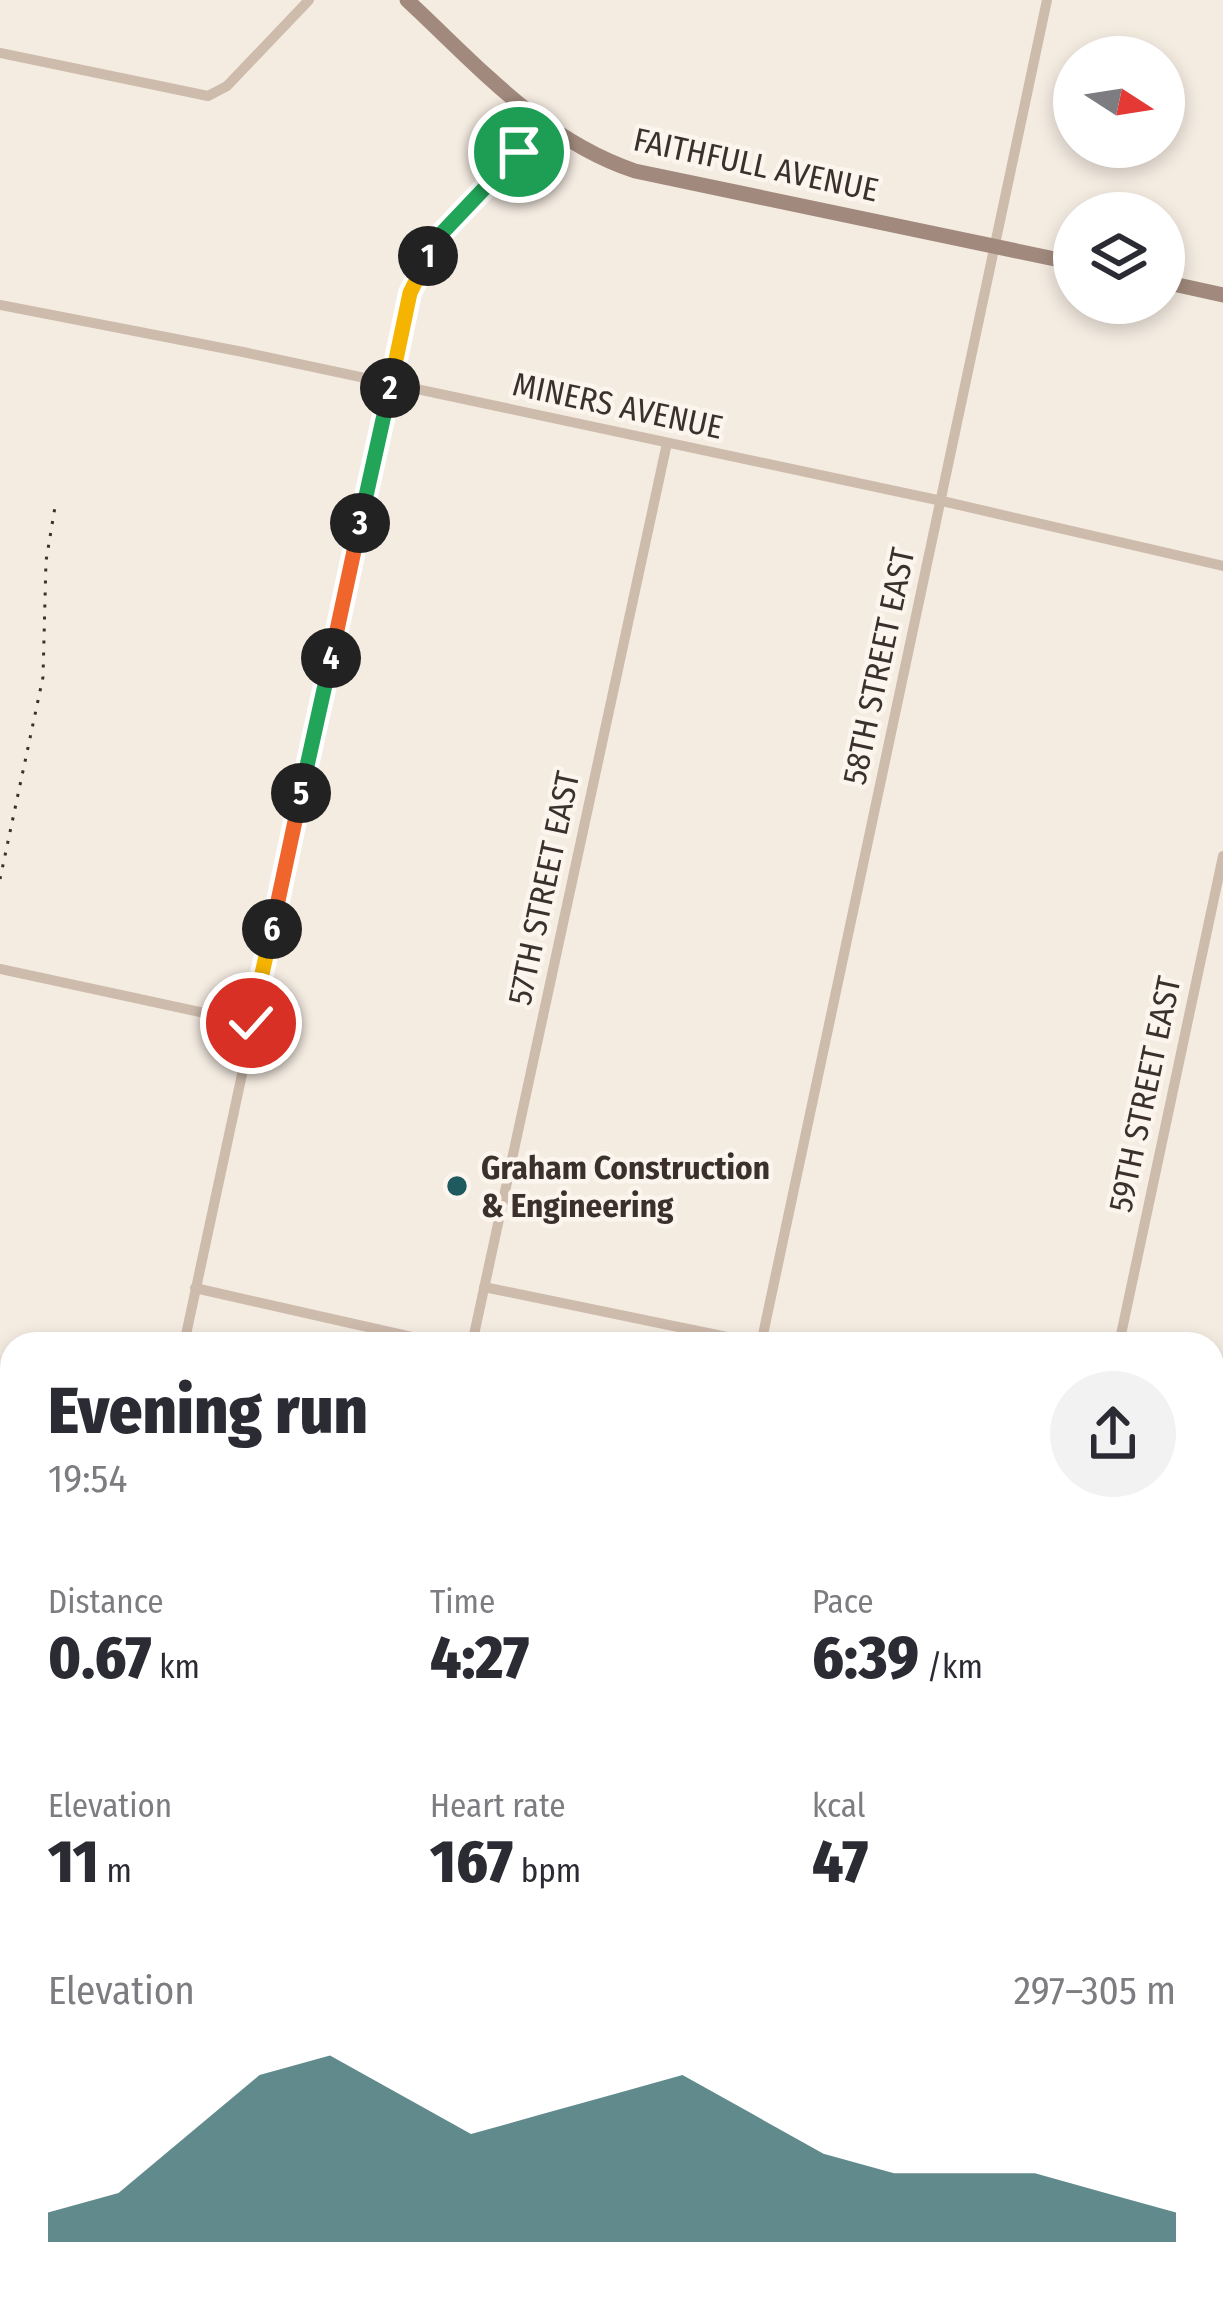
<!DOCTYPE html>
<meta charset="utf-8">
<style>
:root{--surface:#fff;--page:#f2f2f3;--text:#2b2b33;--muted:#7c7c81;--accent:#1f5a5e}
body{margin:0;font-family:"Fira Sans Condensed",sans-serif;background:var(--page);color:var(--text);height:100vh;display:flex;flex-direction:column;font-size:45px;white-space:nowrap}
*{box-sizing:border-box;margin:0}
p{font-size:39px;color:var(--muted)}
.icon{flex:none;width:66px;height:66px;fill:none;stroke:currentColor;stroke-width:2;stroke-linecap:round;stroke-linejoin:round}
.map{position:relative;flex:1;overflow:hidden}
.drawer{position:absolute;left:0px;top:1332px;width:1224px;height:975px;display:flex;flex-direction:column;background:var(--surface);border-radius:36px 36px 0 0;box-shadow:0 6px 18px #0003}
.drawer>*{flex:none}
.needle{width:78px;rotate:102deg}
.tools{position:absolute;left:1053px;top:36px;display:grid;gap:24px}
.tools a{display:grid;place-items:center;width:132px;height:132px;border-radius:50%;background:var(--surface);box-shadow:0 6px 18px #0003;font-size:60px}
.pin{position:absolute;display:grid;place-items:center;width:102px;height:102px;color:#fff;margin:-51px;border:6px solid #fff;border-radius:50%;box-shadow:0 3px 12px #0007}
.km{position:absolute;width:60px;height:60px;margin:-30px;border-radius:50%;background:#222;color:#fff;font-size:33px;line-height:60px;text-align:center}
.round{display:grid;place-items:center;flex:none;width:126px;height:126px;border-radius:63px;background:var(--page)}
.head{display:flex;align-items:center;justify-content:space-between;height:204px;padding:0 48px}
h1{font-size:66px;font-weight:800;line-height:90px}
.stats{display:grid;grid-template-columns:repeat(3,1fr);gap:18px;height:204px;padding:12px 48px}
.stats div{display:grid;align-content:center}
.stats b{font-size:60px;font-weight:800}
.stats small{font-size:33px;font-weight:400}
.stats p{font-size:33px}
.chart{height:336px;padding:24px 48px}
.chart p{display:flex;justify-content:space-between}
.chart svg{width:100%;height:216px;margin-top:12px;fill:var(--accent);opacity:.7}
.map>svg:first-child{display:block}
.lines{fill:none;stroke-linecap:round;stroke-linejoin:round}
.street{stroke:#cdbbac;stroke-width:10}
.secondary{stroke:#a18a7d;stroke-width:15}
.rail{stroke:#3b302b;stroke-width:3;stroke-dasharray:3 9;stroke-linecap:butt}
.split-1-casing{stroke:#fff;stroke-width:24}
.split-2-casing{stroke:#fff;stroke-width:24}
.split-3-casing{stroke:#fff;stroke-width:24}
.split-4-casing{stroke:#fff;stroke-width:24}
.split-5-casing{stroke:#fff;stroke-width:24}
.split-6-casing{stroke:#fff;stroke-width:24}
.split-7-casing{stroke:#fff;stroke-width:24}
.split-1{stroke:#22a559;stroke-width:15}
.split-2{stroke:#f5b400;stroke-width:15}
.split-3{stroke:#22a559;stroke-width:15}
.split-4{stroke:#f0652b;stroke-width:15}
.split-5{stroke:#22a559;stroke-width:15}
.split-6{stroke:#f0652b;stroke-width:15}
.split-7{stroke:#f5b400;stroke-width:15}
.poi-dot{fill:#1f5a5e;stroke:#fbf5ee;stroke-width:4.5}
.labels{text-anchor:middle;stroke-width:9;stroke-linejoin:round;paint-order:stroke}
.street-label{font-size:33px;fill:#3b302b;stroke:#fbf5ee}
.poi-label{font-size:33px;font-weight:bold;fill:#3b302b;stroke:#fbf5ee;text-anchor:start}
</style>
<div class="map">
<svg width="1223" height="2305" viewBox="0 0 1223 2305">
<rect width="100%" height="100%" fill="#f4ebe1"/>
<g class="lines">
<!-- street -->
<path class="street" d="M0,53L208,96L227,86L309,0
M0,305L243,352L942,501L1223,566
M0,969L251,1023
M484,1287L761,1344
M195,1288L443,1344
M184,1344L410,293L443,233L543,124
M472,1344L667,443
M761,1344L1047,0
M1119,1344L1223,856
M0,2072L12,2077
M0,2199L12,2203
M566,2295L591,2305
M1127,2297L1128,2295
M191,2305L193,2295
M539,2305L542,2295"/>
<!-- secondary -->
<path class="secondary" d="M407,0C477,65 542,140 635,171L1074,263
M1164,282L1223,295
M0,1389L12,1392
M1212,1645L1223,1647
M1212,1870L1223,1816
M0,1939L12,1943
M0,1961L12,1966
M855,2295L881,2305
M917,2295L943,2305
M67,2305L69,2295
M904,2305L907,2295"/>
<!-- rail -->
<path class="rail" d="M0,879L43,677L46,561L55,507
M0,1895L12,1900
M1016,2295L1041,2305"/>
</g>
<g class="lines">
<!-- split-1 casing -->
<g class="split-1-casing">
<path id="split-1" d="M428,256L442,233L519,152"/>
</g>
<!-- split-2 casing -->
<g class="split-2-casing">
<path id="split-2" d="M390,388L410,293L428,256"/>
</g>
<!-- split-3 casing -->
<g class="split-3-casing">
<path id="split-3" d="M360,523L390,388"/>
</g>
<!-- split-4 casing -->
<g class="split-4-casing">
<path id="split-4" d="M331,658L360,523"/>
</g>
<!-- split-5 casing -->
<g class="split-5-casing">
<path id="split-5" d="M301,793L331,658"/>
</g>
<!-- split-6 casing -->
<g class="split-6-casing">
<path id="split-6" d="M272,929L301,793"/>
</g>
<!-- split-7 casing -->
<g class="split-7-casing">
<path id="split-7" d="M251,1023L272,929"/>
</g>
<!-- split-1 -->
<use href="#split-1" class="split-1"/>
<!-- split-2 -->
<use href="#split-2" class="split-2"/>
<!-- split-3 -->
<use href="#split-3" class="split-3"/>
<!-- split-4 -->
<use href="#split-4" class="split-4"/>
<!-- split-5 -->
<use href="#split-5" class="split-5"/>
<!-- split-6 -->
<use href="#split-6" class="split-6"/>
<!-- split-7 -->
<use href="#split-7" class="split-7"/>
</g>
<!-- markers -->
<circle class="poi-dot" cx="457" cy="1186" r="12"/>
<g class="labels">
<!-- street labels -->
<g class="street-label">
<text transform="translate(756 164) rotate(12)" y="12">FAITHFULL AVENUE</text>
<text transform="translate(618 405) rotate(12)" y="12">MINERS AVENUE</text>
<text transform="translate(878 666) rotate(-78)" y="12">58TH STREET EAST</text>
<text transform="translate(543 888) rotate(-78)" y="12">57TH STREET EAST</text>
<text transform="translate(1144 1094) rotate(-78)" y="12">59TH STREET EAST</text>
</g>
<!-- poi labels -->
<g class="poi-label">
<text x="481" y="1179">Graham Construction<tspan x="481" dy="38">&amp; Engineering</tspan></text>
</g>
</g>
</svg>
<div class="tools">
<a><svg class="needle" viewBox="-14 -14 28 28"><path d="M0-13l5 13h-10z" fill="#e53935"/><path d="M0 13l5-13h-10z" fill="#7c7c81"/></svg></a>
<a><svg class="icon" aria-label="layers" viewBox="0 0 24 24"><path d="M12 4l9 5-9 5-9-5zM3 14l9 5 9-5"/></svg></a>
</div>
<div class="pin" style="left:519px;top:152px;background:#1e9e55"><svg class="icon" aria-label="arrive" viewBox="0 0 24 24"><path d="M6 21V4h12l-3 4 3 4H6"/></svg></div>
<div class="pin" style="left:251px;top:1023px;background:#d93025"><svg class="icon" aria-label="check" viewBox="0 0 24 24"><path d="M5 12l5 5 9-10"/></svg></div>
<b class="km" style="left:428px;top:256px">1</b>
<b class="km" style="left:390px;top:388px">2</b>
<b class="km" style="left:360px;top:523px">3</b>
<b class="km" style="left:331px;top:658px">4</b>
<b class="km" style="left:301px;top:793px">5</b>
<b class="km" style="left:272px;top:929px">6</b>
<section class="drawer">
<div class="head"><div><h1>Evening run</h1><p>19:54</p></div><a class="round"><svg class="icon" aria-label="share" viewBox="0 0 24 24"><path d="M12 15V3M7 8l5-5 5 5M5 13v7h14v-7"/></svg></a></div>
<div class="stats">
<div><p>Distance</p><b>0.67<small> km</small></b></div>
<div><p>Time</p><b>4:27</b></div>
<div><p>Pace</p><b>6:39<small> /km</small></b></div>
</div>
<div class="stats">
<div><p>Elevation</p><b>11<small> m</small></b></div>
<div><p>Heart rate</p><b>167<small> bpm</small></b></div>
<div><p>kcal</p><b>47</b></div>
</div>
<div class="chart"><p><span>Elevation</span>297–305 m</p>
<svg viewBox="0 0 160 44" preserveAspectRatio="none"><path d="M0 44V38L10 34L20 22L30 10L40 6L50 14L60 22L70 18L80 14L90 10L100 18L110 26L120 30L130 30L140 30L150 34L160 38V44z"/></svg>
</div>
</section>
</div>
